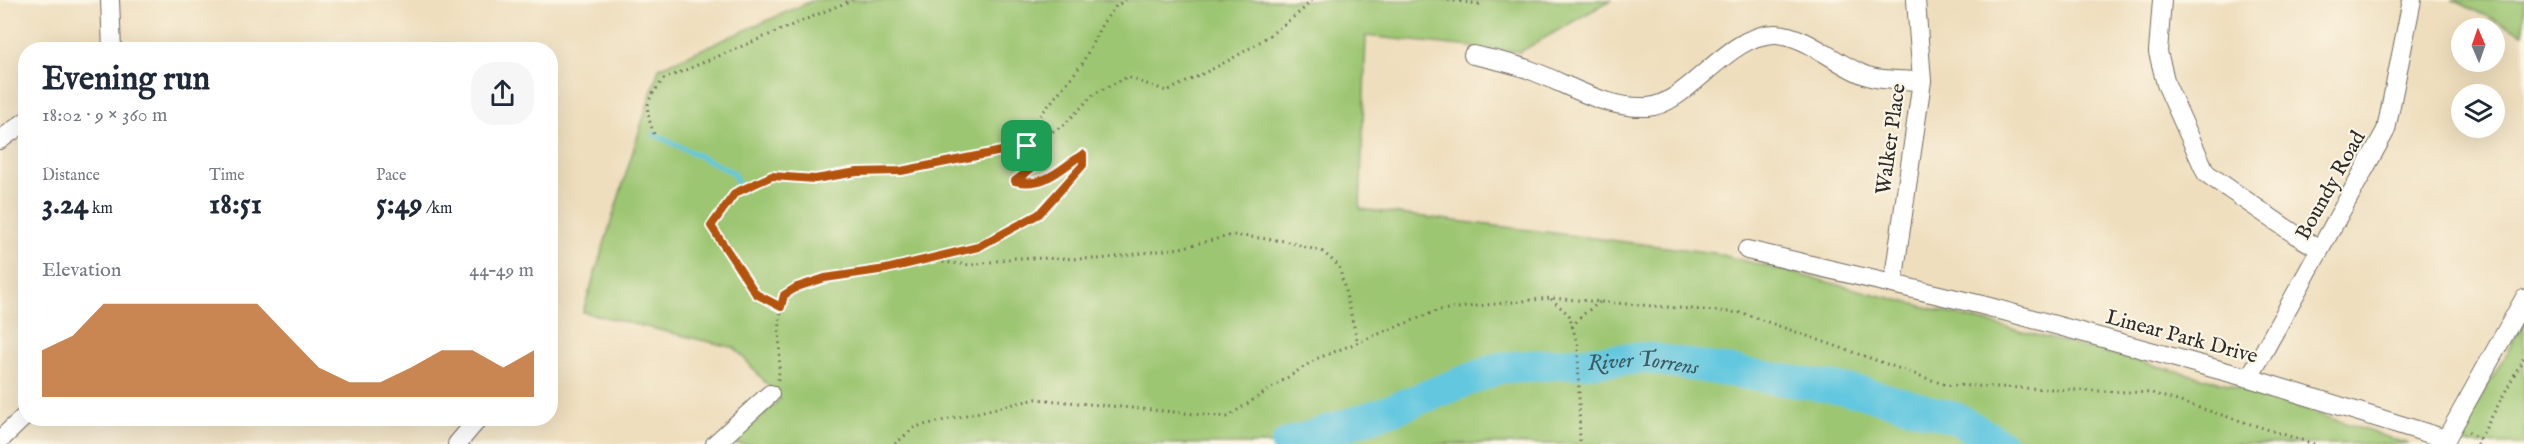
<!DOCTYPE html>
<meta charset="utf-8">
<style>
:root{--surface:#fff;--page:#f6f6f7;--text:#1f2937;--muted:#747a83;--accent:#b45309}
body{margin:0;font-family:"IM FELL English",serif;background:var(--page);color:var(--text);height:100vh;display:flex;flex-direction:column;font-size:22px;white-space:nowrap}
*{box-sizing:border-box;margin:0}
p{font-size:20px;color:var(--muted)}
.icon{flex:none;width:33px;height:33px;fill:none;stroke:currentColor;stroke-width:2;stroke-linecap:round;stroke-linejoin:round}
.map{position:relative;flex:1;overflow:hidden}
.side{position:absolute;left:18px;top:42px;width:540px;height:384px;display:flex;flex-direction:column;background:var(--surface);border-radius:24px;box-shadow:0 6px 24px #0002}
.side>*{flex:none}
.needle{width:39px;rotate:358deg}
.fabs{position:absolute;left:2451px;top:18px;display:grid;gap:12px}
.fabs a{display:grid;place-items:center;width:54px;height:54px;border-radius:50%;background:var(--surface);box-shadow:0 6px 24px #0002;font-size:30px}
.pin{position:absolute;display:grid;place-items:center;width:51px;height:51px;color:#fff;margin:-26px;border-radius:12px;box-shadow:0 3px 9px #0006}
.round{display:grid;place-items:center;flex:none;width:63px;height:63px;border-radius:24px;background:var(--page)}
.summary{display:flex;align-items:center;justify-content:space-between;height:102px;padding:0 24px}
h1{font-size:33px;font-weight:700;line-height:45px}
.metrics{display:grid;grid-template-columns:repeat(3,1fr);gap:9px;height:102px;padding:6px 24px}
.metrics div{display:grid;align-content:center}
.metrics b{font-size:30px;font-weight:700}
.metrics small{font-size:16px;font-weight:400}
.metrics p{font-size:16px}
.chart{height:168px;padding:12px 24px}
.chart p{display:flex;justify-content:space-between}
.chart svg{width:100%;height:108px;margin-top:6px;fill:var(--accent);opacity:.7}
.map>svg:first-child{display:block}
.park{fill:#9dc672;stroke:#64784e;stroke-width:1.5}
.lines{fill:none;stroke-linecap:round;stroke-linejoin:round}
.stream{stroke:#62c7df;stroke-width:5}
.river{stroke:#62c7df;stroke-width:32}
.street-casing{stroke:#6f6a5e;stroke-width:20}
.path{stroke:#6f6a5e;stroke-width:3;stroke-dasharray:1.5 4.5;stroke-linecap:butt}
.street{stroke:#fff;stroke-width:18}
.route-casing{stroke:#fff;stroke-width:12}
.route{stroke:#b45309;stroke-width:8}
.labels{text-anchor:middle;stroke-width:4.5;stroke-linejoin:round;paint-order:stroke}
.street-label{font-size:21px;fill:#2b2b2b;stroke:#fcf5e5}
.water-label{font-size:22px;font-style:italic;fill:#3c5a61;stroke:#fcf5e5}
</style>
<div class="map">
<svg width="2524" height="444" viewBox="0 0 2524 444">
<rect width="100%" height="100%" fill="#fcf5e5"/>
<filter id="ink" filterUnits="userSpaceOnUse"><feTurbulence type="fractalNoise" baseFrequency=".0167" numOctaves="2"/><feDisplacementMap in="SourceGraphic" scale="12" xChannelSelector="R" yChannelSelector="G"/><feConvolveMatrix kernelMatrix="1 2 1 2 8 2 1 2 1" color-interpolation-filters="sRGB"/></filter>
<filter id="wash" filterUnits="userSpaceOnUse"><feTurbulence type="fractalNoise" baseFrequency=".008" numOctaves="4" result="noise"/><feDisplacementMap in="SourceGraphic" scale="24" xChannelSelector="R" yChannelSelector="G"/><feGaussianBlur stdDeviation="1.35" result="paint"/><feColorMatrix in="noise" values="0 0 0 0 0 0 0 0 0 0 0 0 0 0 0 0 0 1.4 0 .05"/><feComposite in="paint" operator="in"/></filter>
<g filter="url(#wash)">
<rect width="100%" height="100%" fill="#eedebd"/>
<!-- park -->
<path class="park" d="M814,0H1611L1520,52L1366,36L1360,209L1714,253L2224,383L2408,444H732L780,399L735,348L583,312L659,68Z
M2452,0H2524V34Z
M2524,322V444H2455Z"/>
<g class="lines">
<!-- stream -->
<path class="stream" d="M654,134L732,172L742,190"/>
<!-- river -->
<path class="river" id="s1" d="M1287,444L1386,412L1499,368L1646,358L1860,392L1958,419L2000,444"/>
</g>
</g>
<g filter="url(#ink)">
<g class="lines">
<!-- street casing -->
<g class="street-casing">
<path id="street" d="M110,0L112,50
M2162,0L2158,52L2166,84L2206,173L2296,235L2320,249
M1473,55C1492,59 1512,63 1530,70C1568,84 1605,109 1647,107C1688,105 1727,33 1776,34C1810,36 1839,68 1871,77C1887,81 1906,80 1922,81
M0,140L26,121
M1747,250L1982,305L2249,378L2446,439L2524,299
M1893,284L1922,81L1916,0
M2249,378L2386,130L2412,0
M0,440L26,415
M457,444L479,418
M715,444L770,394"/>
</g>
<!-- path -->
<path class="path" d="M1126,0L1116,6L1102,24L1082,64L1035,122L1041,161L1015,181C1045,188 1060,169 1083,154V165L1039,214L978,247L939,255L940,262L972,265L1015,258L1100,259L1180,248L1233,235L1285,241L1323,252L1339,266L1358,343
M1448,0L1479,4L1481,0
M654,134C644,106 645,102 664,79L852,0
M1551,299L1569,315L1578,346L1580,444
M781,307L756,294L710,226L735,193L772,176L815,179L857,172L901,171L1027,146L1064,125L1094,94L1127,77L1167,91C1209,71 1250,52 1287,22C1296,15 1305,9 1311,0
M1572,327L1581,316L1600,302
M778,380C782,352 776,322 784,295C814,276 849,275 883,269C902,266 920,260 938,255
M2468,432L2480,439
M895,444L915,427L1036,399L1227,417L1316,359L1439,310L1551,298L1742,313L1946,385L2152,393L2314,444
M2477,444L2524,357"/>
<!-- street -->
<use href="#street" class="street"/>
</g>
</g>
<g class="lines" filter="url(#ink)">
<!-- route casing -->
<g class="route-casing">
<path id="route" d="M1037,140L1041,161L1015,181C1045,188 1060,169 1083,154V165L1039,214L978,247L886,269L825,278L797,287L784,295L781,307L756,294L711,226L735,193L772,176L815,179L857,172L901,171L1027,146Z"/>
</g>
<!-- route -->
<use href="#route" class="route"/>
</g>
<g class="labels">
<!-- street labels -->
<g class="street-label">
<text transform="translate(1890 139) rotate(-82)" y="7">Walker Place</text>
<text transform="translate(2330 185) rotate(-61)" y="7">Boundy Road</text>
<text transform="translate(2182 336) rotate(15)" y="7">Linear Park Drive</text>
</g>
<!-- water labels -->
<g class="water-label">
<text dy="8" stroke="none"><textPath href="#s1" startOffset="370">River Torrens</textPath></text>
</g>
</g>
</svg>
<div class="fabs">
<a><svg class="needle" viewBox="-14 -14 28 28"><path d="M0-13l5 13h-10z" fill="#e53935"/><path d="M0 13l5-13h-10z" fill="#747a83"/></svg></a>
<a><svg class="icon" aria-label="layers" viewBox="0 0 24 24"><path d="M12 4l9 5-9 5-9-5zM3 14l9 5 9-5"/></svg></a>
</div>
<div class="pin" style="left:1027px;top:146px;background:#1e9e55"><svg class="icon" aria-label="arrive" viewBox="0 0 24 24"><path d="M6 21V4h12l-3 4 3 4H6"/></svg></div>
<section class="side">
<div class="summary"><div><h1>Evening run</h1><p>18:02 · 9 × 360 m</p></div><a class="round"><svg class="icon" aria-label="share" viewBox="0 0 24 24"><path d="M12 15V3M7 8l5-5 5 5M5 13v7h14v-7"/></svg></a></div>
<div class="metrics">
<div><p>Distance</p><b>3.24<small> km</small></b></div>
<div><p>Time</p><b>18:51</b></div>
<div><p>Pace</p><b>5:49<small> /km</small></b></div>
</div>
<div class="chart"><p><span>Elevation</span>44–49 m</p>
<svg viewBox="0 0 160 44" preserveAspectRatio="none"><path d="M0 44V25L10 19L20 6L30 6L40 6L50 6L60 6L70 6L80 19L90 32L100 38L110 38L120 32L130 25L140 25L150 32L160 25V44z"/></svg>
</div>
</section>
</div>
